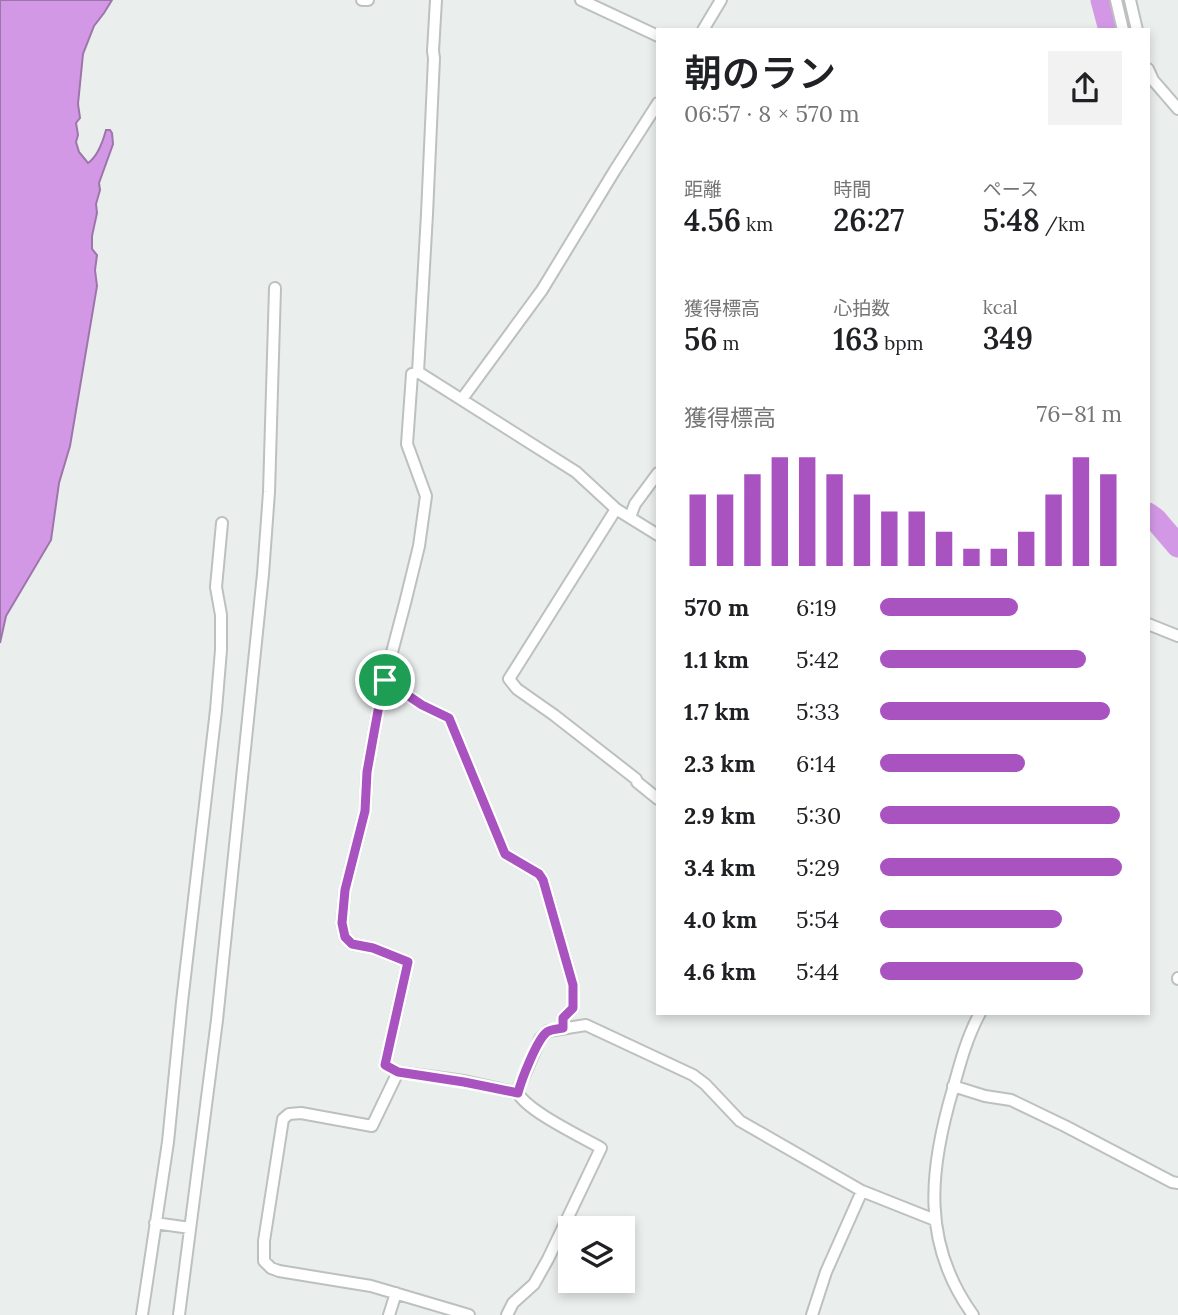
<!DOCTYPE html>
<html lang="ja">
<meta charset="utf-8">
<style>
:root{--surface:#fff;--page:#f2f2f2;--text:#202124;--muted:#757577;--accent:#a953c1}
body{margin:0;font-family:Lora,"Noto Sans JP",serif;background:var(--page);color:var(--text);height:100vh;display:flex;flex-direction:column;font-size:26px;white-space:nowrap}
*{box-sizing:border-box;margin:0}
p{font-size:23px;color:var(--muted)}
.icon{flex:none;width:38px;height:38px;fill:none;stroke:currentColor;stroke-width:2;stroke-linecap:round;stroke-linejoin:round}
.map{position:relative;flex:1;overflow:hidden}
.panel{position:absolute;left:656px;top:28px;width:494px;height:987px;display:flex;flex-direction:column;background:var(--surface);border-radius:0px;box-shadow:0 4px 10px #0003}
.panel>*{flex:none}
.buttons{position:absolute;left:558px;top:1216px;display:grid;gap:14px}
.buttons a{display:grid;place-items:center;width:77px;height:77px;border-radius:0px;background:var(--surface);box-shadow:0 4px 10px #0003;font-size:35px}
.pin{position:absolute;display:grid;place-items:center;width:60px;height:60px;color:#fff;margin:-30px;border:4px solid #fff;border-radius:50%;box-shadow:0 2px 7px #0007}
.round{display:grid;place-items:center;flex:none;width:74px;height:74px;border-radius:0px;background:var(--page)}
.headline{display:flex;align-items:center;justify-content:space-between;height:119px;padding:0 28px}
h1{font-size:38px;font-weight:600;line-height:52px}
.stats{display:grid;grid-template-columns:repeat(3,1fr);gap:10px;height:119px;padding:7px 28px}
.stats div{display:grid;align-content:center}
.stats b{font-size:30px;font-weight:600}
.stats small{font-size:19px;font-weight:400}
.stats p{font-size:19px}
.chart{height:196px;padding:14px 28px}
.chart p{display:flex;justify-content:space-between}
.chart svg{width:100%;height:126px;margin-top:7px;stroke:var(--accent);stroke-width:6}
ul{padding:0 28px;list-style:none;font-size:23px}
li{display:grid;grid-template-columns:112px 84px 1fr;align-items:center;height:52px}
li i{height:18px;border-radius:9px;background:var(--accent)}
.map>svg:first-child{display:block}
.water{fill:#d398e5;stroke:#9e75ab;stroke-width:2}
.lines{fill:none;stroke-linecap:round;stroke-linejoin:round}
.river{stroke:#d398e5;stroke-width:23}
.minor-casing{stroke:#bcc0bf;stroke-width:14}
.minor{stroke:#fff;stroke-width:10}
.route-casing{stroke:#fff;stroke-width:14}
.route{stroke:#a953c1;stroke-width:9}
</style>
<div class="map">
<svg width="1178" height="1315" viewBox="0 0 1178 1315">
<rect width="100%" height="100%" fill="#eaeeec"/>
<!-- water -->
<path class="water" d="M0,0H112L104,13L94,26L83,54L78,104L80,118L76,123L78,135L76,142L79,152L88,163C97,157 103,141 106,130H110L112,133L113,144L99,183L100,190L96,204L97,213L92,236V249L97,255L95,270L97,286L70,446L59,483L51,540L6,616L0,643Z"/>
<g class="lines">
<!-- river -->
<path class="river" d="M1102,0L1110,30
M1148,514L1155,519L1178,546"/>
<!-- minor casing -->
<g class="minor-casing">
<path id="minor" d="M362,0H368
M436,0L433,51L434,58L427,214L418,372L412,374L407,444L426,496L419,546L405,603L381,694L367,772L365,811L345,890L342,923L345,937L352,944L373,948L408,962L385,1065L398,1072L464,1081L518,1093
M581,0L658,36
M1116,0L1123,30
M1130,0L1137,30
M703,30L721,0
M1148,69L1153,80L1178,109
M418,372L576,472L616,509L658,535
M462,399L542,290L615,170L658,103
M616,509L509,679L517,689L554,715L636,779L637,782L658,799
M630,517L635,504L658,473
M1148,624L1178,636
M385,680L422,705L449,718L505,854L539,874L543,880L573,985V1008L563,1018V1028
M1178,978V979
M398,1072L372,1126L301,1113L289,1114L283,1119L264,1241V1261L271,1268L279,1271L371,1286L469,1315
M953,1086L985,1096L1011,1100L1065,1126L1172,1182L1178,1183
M155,1223L190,1228
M142,1315L168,1142L182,1002L216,710L221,650V615L216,587L222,523
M179,1315L217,1020L263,574L269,492L275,288
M389,1315L396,1293
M507,1315L513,1303L534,1284L548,1259L601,1148C582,1137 527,1111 518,1093L520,1085L540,1039L548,1031L586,1025L693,1075L705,1084L740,1121L862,1191L935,1220
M812,1315L826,1272L862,1191
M973,1315C921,1243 929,1170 953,1089C960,1063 967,1037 980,1013"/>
</g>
<!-- minor -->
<use href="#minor" class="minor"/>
</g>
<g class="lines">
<!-- route casing -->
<g class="route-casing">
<path id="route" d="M385,680L422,705L449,718L505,854L539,874L543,880L573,985V1008L563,1018V1028C558,1029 551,1029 547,1032C537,1039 521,1081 518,1093L464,1082L398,1072L385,1065L408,962L373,948L352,944L345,937L342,923L345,890L365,811L367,772L381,694Z"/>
</g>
<!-- route -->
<use href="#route" class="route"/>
</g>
</svg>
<div class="buttons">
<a><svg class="icon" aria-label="layers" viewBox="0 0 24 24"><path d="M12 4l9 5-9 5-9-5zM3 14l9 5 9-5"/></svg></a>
</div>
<div class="pin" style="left:385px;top:680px;background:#1e9e55"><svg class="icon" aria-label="arrive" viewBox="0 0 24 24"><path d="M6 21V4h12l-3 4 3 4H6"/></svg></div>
<section class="panel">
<div class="headline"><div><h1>朝のラン</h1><p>06:57 · 8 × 570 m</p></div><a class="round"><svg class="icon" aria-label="share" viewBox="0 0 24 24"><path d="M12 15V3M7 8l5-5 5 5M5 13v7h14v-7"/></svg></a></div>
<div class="stats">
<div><p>距離</p><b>4.56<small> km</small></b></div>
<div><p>時間</p><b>26:27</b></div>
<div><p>ペース</p><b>5:48<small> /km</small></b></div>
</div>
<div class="stats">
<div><p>獲得標高</p><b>56<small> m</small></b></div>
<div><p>心拍数</p><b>163<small> bpm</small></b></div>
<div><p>kcal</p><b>349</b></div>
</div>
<div class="chart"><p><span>獲得標高</span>76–81 m</p>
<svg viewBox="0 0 160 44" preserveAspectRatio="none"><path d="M5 44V19M15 44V19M25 44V12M35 44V6M45 44V6M55 44V12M65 44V19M75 44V25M85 44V25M95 44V32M105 44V38M115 44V38M125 44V32M135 44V19M145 44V6M155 44V12"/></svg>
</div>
<ul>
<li><b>570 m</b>6:19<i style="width:57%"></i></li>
<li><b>1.1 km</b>5:42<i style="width:85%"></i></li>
<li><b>1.7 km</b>5:33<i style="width:95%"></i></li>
<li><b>2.3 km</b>6:14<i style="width:60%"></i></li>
<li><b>2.9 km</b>5:30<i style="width:99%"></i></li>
<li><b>3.4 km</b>5:29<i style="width:100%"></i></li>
<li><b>4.0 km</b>5:54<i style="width:75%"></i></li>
<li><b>4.6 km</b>5:44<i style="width:84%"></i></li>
</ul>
</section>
</div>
